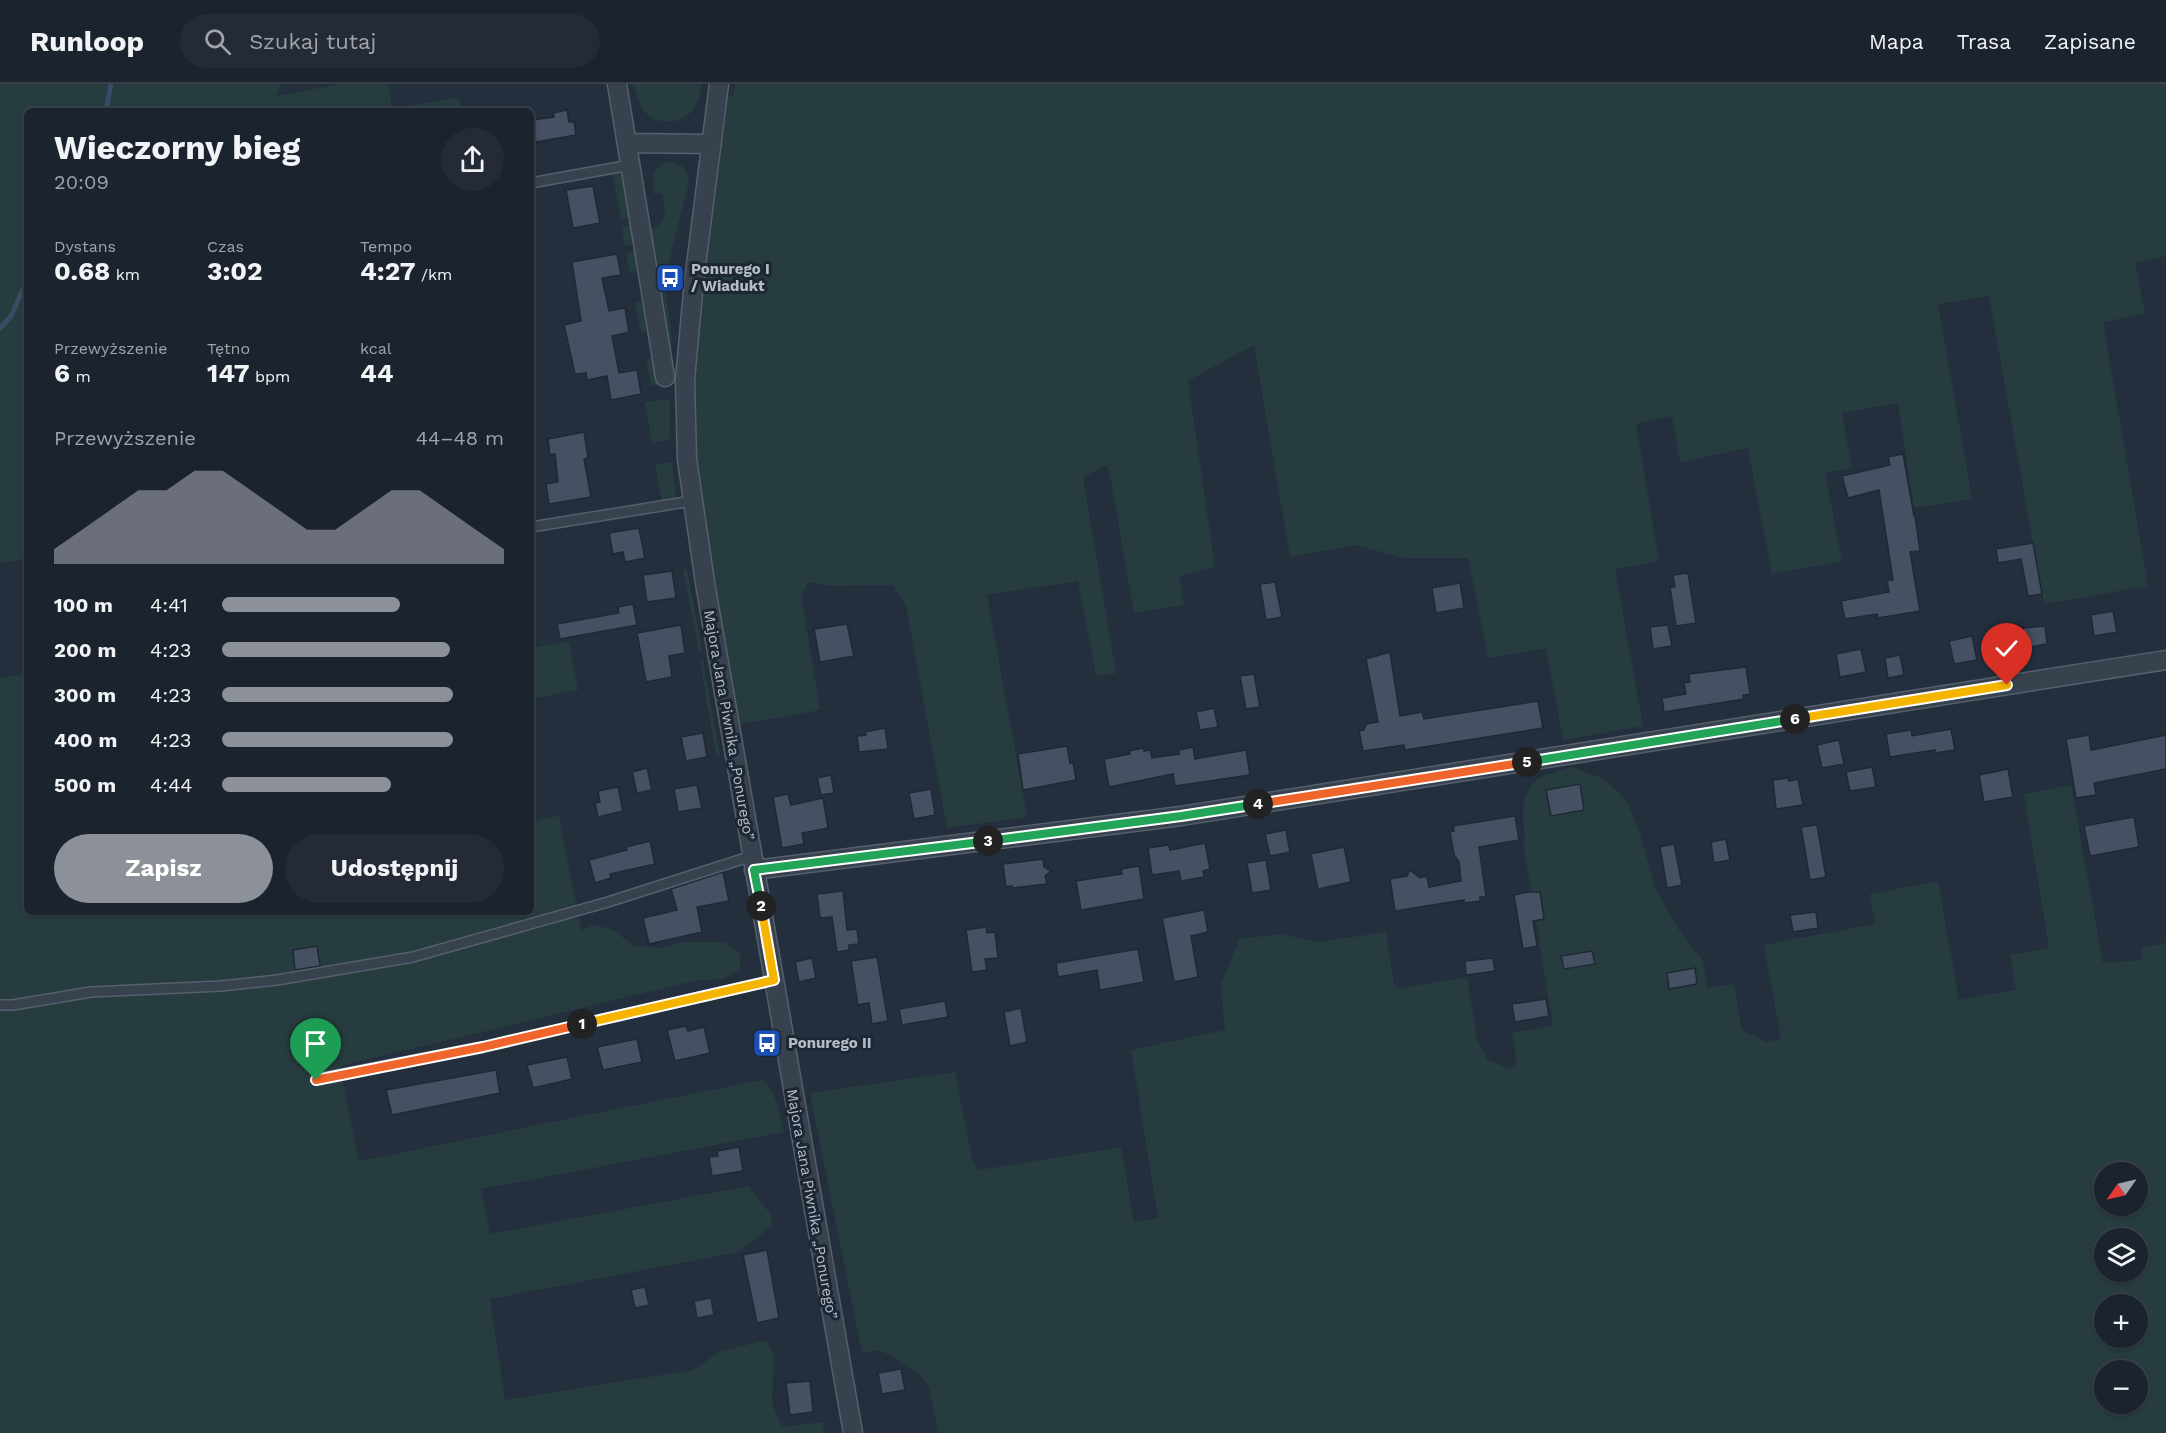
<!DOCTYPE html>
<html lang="pl">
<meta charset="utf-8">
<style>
:root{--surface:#1b232e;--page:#242b36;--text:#f1f3f6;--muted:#a0a4aa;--line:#39404a;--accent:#8c9099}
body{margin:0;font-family:"Work Sans",sans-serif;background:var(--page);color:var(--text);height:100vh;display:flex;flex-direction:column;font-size:22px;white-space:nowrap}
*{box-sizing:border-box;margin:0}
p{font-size:20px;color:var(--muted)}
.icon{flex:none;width:33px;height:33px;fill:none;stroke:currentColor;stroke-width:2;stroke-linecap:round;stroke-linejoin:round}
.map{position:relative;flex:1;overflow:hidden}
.side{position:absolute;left:24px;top:24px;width:510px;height:807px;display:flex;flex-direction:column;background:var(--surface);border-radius:9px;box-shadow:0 2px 4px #0004,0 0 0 2px var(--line)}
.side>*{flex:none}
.needle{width:39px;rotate:236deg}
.fabs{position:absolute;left:2094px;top:1078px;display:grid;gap:12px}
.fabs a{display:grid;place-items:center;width:54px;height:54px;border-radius:50%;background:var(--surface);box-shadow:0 2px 4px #0004,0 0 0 2px var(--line);font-size:30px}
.pin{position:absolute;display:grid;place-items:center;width:51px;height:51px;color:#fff;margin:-62px -26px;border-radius:50% 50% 50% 0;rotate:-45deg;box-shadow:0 0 6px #0007}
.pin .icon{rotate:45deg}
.km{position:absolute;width:30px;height:30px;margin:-15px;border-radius:50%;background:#222;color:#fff;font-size:16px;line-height:30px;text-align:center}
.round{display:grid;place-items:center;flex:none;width:63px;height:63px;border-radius:32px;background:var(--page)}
.overview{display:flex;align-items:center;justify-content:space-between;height:102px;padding:0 30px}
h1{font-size:33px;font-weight:700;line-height:45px}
.figures{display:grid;grid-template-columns:repeat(3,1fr);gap:9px;height:102px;padding:6px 30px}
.figures div{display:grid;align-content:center}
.figures b{font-size:26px;font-weight:700}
.figures small{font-size:16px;font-weight:400}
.figures p{font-size:16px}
.chart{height:168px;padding:12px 30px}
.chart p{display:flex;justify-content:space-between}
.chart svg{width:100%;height:108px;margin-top:6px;fill:var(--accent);opacity:.7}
.button{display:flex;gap:12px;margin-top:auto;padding:12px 30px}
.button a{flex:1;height:69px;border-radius:36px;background:var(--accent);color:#fff;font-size:24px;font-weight:700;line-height:69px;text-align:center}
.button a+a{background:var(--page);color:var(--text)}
ul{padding:0 30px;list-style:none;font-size:20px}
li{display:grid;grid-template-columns:96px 72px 1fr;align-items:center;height:45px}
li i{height:15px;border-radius:8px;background:var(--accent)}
header{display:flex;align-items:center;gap:36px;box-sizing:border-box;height:84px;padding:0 30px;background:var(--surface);border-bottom:2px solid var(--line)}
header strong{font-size:28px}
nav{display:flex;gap:33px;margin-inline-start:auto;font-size:21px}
.search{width:420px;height:54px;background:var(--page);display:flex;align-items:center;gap:15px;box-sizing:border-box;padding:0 21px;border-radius:33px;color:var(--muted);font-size:22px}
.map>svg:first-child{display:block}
.green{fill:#263c3f;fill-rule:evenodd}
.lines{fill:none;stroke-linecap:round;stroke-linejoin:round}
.stream{stroke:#394c67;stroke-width:5}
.building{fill:#455162;stroke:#1f2835;stroke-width:1.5}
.service-casing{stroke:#565f6c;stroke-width:12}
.minor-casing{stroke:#565f6c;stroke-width:21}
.service{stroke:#38414e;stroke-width:9}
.minor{stroke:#38414e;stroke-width:18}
.split-1-casing{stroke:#fff;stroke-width:12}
.split-2-casing{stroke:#fff;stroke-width:12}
.split-3-casing{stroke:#fff;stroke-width:12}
.split-4-casing{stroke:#fff;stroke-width:12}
.split-5-casing{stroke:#fff;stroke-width:12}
.split-6-casing{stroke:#fff;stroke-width:12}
.split-7-casing{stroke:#fff;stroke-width:12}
.split-1{stroke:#f0652b;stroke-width:8}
.split-2{stroke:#f5b400;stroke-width:8}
.split-3{stroke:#22a559;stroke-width:8}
.split-4{stroke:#22a559;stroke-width:8}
.split-5{stroke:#f0652b;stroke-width:8}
.split-6{stroke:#22a559;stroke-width:8}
.split-7{stroke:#f5b400;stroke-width:8}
.labels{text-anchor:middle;stroke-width:6;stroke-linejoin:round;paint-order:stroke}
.poi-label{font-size:15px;font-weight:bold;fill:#b4bcc9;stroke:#1d2633;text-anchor:start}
.street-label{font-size:15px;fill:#b4bcc9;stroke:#1d2633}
</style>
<header>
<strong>Runloop</strong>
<div class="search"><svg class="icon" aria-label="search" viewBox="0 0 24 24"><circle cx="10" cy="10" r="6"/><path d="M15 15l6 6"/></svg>Szukaj tutaj</div>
<nav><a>Mapa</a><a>Trasa</a><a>Zapisane</a></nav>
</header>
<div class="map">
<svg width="2166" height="1349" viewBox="0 0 2166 1349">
<rect width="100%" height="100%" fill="#242f3e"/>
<!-- green -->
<path class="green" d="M0,0H281L276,12L341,0H388L392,25L459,13L461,27H27V475L0,479Z
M626,0H702C700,7 699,16 695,23C683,42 654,43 642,24C638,17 636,9 633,1L626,2Z
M736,0H2166V172L2135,178L2145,230L2103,238L2148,502L2044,520L1989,212L1938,220L1972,415L1914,424L1898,319L1842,329L1852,384L1825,389L1842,477L1772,490L1748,364L1680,378L1672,332L1636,340L1659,477L1615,485L1643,642L1563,656L1546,564L1488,574L1468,474H1403L1356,461L1290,473L1254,261L1188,297L1215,483L1179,492L1184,521L1134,529L1109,385L1106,382L1083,393L1116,589L1096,592L1078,497L987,511L1027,733L947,744L906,522L893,501L834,502L808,498L801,512L820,626L740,640L737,638L708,474L696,380L694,309L700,235L728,13L733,11Z
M667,78C681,78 689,86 689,99L672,164L666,210L672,255L670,298L651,302L646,274L656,276L648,146C670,141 665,126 662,109L654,110C652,96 651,84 667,78Z
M623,85L631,133L621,135L612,87Z
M633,141L636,160L625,162L622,143Z
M637,167L641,186L630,189L626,169Z
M646,217L651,246L641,248L635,219Z
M670,315V355L652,359L645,318Z
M672,378L676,415L662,417L655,380Z
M687,485L702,566L699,567L683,486Z
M569,557L578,606L531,615V564Z
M700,577H703L720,671L716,672Z
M27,590V828H531V737L559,732L581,847L593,841L611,845L635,862L659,864L682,858H725L740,870V885L723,895L698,896L340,982L359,1077L762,996C777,1008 780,1030 784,1048L481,1105L490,1150L749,1102L771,1131L772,1141L739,1168L490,1215L505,1316L693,1286L719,1268L766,1256L774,1269L772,1319L782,1343L823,1338L824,1349H0V594Z
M1572,683L1604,695L1627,717L1640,750L1655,803L1679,846L1703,877L1707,904L1734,900L1742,946L1766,958L1781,955L1764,861L1875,840L1870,810L1938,797L1959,916L2016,906L2010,871L2049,864L2024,710L2071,701L2103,879L2142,876L2141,864L2166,859V1349H938L929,1302L917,1289L891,1271L877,1266L862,1269L810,1009L955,988L972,1076L979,1086L1121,1063L1134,1138L1158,1134L1131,966L1225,946L1221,901L1239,855L1279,850L1319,858L1386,848L1394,900L1400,904L1467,893L1477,955L1487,975L1510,985L1517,978L1512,949L1553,941L1523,758H1525C1523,736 1518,703 1544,692C1552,688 1563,686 1572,683ZM2104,1089H2138V1122H2104ZM2104,1155H2138V1188H2104ZM2104,1221H2138V1254H2104ZM2104,1287H2138V1320H2104Z"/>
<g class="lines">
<!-- stream -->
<path class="stream" d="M106,27L111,0
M0,244L11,232L27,197"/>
</g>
<!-- building -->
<path class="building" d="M567,26L569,38H574L576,51L536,58L532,36L554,33L553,29Z
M593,102L600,139L573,144L566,106Z
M617,170L621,191L602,194L609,227L625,224L629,248L612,252L619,289L637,286L641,310L611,316L607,292L587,296L586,289L575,290L564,241L581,237L572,178Z
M584,348L588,374L584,375L591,413L549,420L546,400L558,398L555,370L550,371L548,355Z
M1903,370L1914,432H1915L1920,467L1910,468L1920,527L1878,534L1877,530L1845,535L1841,517L1889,508L1887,497L1893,496L1879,406L1848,414L1842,392L1890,381L1888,373Z
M639,444L645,474L625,478L623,468L613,470L609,449Z
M2033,459L2042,510L2028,512L2021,475L1998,479L1996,465Z
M672,487L676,514L647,518L643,491Z
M1688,489L1696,539L1676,542L1670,503H1675L1673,491Z
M1275,498L1282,533L1266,536L1260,500Z
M1460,499L1464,524L1436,529L1432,504Z
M633,520L637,541L560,555L557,540L619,529L618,523Z
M2113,527L2117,548L2094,552L2091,531Z
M847,540L854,572L820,578L814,545Z
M681,541L685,569L669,572L672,593L646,598L637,549Z
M1668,541L1672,562L1653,565L1650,543Z
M2045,542L2047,560L2026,564L2023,544Z
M1972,552L1977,576L1954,580L1949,557Z
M1861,565L1866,588L1840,593L1836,570Z
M1390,568L1400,632L1422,628L1424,635L1538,617L1543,644L1405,666L1404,661L1363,667L1359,647L1364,646L1366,640L1378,638L1366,575Z
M1900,571L1904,591L1888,594L1885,574Z
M1746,583L1750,610L1743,611L1744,615L1664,628L1662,614L1686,610L1684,599L1690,598L1689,590Z
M1254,590L1260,623L1246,625L1240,592Z
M1214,624L1218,643L1200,646L1196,628Z
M885,644L888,665L859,668L857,652L866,651L865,648Z
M1951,645L1955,666L1935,669V666L1890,673L1886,650L1911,646L1912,652Z
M703,649L707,673L686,677L681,653Z
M2089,651L2091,666L2166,651V685L2094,699L2096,711L2076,714L2066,655Z
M1839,656L1844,680L1822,684L1817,661Z
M1067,662L1070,679L1073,678L1076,696L1023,706L1018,670Z
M1193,663L1195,675L1246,666L1250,691L1175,702L1173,690L1109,703L1104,675L1130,670L1129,667L1143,664L1144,667L1150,666L1152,674L1179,670V666Z
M1872,683L1876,703L1850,707L1846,688Z
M647,684L652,706L637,709L632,688Z
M2008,685L2013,713L1984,718L1979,691Z
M831,691L834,709L821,711L817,694Z
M1788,694L1789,697L1798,695L1803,721L1776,725L1773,696Z
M1580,700L1584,726L1551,732L1546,706Z
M697,701L702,724L678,728L674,705Z
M618,703L623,727L598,733L595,719L600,718L598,707Z
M931,705L935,731L914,735L909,709Z
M788,710L791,721L823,714L828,744L802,749L804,760L782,764L773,713Z
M1515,732L1519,756L1479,763L1486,813H1480V817L1464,819V816L1395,827L1390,795L1407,792L1410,786L1420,794L1427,792L1429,803L1461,797L1459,778L1454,771L1450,748L1454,747L1453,742Z
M2134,733L2139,763L2090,772L2084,742Z
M1817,741L1826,793L1810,796L1801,743Z
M1286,746L1290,768L1270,772L1265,750Z
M1726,755L1730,776L1714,779L1711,758Z
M650,757L655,780L610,790L611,794L595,799L589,776L627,766L626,763Z
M1205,759L1210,785L1203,787L1204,793L1181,797L1179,787L1152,791L1148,764L1169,761L1170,766Z
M1674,760L1682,801L1667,804L1660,763Z
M1344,763L1351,798L1318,805L1311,770Z
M1043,775L1044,783L1051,787L1045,792L1047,800L1012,804V802L1006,803L1003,780Z
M1266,776L1271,806L1252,809L1247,779Z
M1139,782L1144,815L1081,826L1076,797L1122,790L1121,785Z
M723,788L729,817L697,823L702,848L649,860L643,834L677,826L671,805Z
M843,807L847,846L857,845L859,860L849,861V866L837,868L832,833L820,834L817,810Z
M1528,808H1540L1544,835L1533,837L1537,862L1523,865L1514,811Z
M1204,826L1208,848L1191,852L1198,893L1174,898L1162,834Z
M1816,828L1818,844L1793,848L1790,831Z
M986,843L987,849L995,848L998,874L985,875L987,886L972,888L966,846Z
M317,862L320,882L295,886L293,866Z
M1138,865L1144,898L1100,906L1097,886L1058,893L1056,879Z
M1592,867L1595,880L1564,885L1561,872Z
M877,873L888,937L872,940L869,919L858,921L851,877Z
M812,874L816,894L799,898L795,878Z
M1493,874L1495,887L1466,891L1465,877Z
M1695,884L1697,900L1669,905L1667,889Z
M1546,915L1549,932L1515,938L1512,920Z
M945,917L948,933L902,941L899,925Z
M1021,924L1027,958L1010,962L1004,928Z
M686,942L688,947L704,943L710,969L675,977L667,946Z
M637,955L642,978L603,986L597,963Z
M567,973L572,995L533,1004L527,981Z
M496,986L500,1009L392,1031L386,1006Z
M739,1063L743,1087L712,1092L709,1073L718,1072L717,1067Z
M767,1166L779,1234L757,1239L743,1171Z
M645,1203L649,1221L635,1224L631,1206Z
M711,1214L714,1231L697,1234L694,1217Z
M901,1285L905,1306L882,1310L878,1289Z
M810,1297L813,1328L790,1331L786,1299Z"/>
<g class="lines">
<!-- service casing -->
<g class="service-casing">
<path id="service" d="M531,99L630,81
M531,443L692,417
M0,921H13L91,908L221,902L277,896L413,873L608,818L752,772
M316,995L483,963L774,896"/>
</g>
<!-- minor casing -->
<g class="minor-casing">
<path id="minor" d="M617,0L665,293
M719,0L694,197L685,296L687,375L705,499L853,1349
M627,59L712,60
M754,786L1181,732L2166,576"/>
</g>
<!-- service -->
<use href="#service" class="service"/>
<!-- minor -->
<use href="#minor" class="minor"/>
</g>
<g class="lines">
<!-- split-1 casing -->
<g class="split-1-casing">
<path id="split-1" d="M316,996L483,963L582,940"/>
</g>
<!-- split-2 casing -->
<g class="split-2-casing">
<path id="split-2" d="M582,940L774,896L761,822"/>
</g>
<!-- split-3 casing -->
<g class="split-3-casing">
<path id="split-3" d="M761,822L754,786L988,757"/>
</g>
<!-- split-4 casing -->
<g class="split-4-casing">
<path id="split-4" d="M988,757L1181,732L1258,720"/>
</g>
<!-- split-5 casing -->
<g class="split-5-casing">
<path id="split-5" d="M1258,720L1527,678"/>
</g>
<!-- split-6 casing -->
<g class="split-6-casing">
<path id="split-6" d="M1527,678L1795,635"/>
</g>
<!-- split-7 casing -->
<g class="split-7-casing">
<path id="split-7" d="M1795,635L2007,601"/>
</g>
<!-- split-1 -->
<use href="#split-1" class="split-1"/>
<!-- split-2 -->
<use href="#split-2" class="split-2"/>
<!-- split-3 -->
<use href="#split-3" class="split-3"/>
<!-- split-4 -->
<use href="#split-4" class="split-4"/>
<!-- split-5 -->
<use href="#split-5" class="split-5"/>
<!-- split-6 -->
<use href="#split-6" class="split-6"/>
<!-- split-7 -->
<use href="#split-7" class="split-7"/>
</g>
<!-- icons -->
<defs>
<g id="bus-square" transform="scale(1.5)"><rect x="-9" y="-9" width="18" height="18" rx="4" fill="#1a4fb4" stroke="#1d2633"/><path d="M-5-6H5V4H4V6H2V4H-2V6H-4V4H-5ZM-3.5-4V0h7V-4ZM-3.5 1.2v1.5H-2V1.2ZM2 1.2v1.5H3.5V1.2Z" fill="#fff"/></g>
</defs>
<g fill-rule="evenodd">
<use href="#bus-square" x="670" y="194"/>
<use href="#bus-square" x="767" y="959"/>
</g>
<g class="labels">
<!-- poi labels -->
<g class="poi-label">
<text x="691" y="190">Ponurego I<tspan x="691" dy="17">/ Wiadukt</tspan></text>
<text x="788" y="964">Ponurego II</text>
</g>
<!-- street labels -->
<g class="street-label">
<text transform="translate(729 641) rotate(80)" y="5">Majora Jana Piwnika „Ponurego”</text>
<text transform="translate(812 1120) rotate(80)" y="5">Majora Jana Piwnika „Ponurego”</text>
</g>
</g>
</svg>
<div class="fabs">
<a><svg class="needle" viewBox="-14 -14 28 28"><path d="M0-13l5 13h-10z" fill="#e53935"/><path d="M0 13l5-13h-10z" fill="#a0a4aa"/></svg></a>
<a><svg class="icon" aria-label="layers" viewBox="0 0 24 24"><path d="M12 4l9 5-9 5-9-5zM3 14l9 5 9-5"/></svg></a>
<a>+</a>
<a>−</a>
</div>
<div class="pin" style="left:316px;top:996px;background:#1e9e55"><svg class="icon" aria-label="arrive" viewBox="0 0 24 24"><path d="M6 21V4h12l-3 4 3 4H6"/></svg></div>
<div class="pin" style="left:2007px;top:601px;background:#d93025"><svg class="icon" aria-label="check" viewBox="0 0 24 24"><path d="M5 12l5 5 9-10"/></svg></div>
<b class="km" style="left:582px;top:940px">1</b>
<b class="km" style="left:761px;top:822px">2</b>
<b class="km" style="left:988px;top:757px">3</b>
<b class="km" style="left:1258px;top:720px">4</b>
<b class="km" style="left:1527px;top:678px">5</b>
<b class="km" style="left:1795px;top:635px">6</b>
<section class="side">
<div class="overview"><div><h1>Wieczorny bieg</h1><p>20:09</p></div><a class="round"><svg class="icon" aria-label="share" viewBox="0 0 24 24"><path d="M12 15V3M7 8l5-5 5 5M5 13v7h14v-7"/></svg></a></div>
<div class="figures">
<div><p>Dystans</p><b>0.68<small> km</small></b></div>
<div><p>Czas</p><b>3:02</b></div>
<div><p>Tempo</p><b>4:27<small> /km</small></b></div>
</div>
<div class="figures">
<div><p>Przewyższenie</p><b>6<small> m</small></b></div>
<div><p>Tętno</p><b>147<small> bpm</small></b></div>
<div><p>kcal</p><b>44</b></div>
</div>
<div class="chart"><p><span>Przewyższenie</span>44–48 m</p>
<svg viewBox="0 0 160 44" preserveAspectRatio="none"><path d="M0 44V38L10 30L20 22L30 14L40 14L50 6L60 6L70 14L80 22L90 30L100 30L110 22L120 14L130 14L140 22L150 30L160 38V44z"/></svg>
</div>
<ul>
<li><b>100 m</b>4:41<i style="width:63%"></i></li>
<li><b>200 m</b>4:23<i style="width:81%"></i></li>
<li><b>300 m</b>4:23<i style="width:82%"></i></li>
<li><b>400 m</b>4:23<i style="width:82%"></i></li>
<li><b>500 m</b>4:44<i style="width:60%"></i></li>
</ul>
<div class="button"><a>Zapisz</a><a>Udostępnij</a></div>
</section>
</div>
